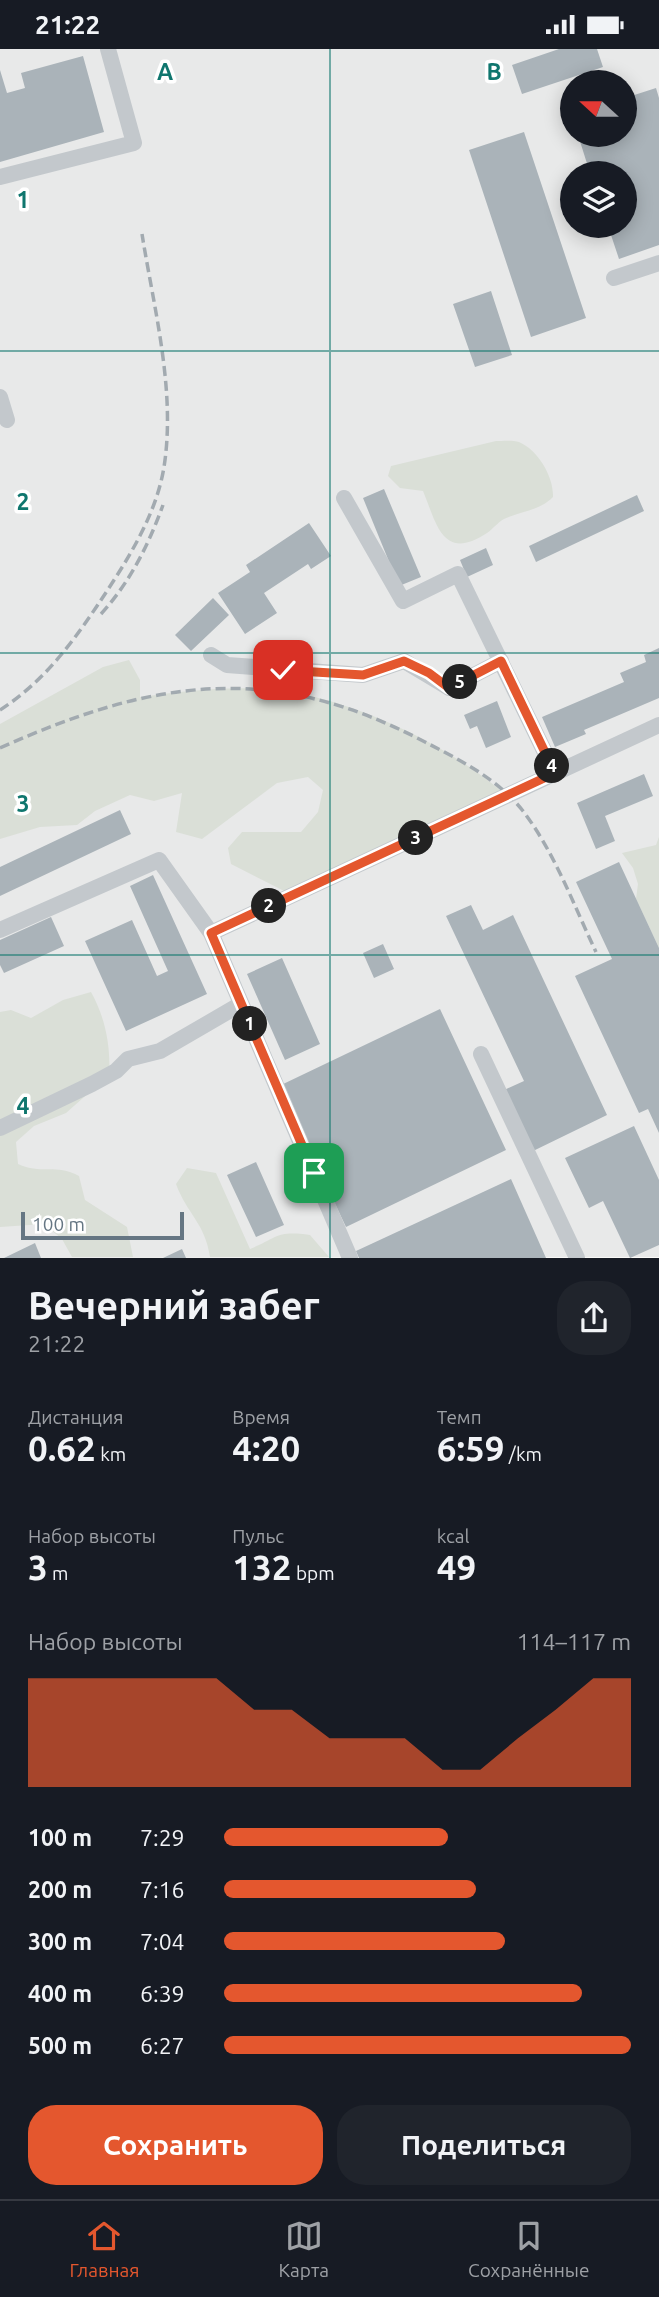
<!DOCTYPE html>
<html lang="ru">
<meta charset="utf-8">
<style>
:root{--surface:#171b24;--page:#20242c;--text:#f1f3f6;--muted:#9ea1a6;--line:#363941;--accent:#e4572e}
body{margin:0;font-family:Ubuntu,sans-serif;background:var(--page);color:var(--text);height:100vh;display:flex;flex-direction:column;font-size:26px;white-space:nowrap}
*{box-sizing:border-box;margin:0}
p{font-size:23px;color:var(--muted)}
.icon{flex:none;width:38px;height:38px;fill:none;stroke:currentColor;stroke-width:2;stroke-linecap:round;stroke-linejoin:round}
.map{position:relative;height:1209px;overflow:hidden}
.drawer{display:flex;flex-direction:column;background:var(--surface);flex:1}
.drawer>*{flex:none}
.needle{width:46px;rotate:291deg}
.buttons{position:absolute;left:560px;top:21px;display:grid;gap:14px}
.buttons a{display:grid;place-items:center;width:77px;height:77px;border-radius:50%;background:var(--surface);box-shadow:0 4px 18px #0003;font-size:35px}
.scale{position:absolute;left:21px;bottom:18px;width:163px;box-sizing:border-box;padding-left:7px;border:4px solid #657683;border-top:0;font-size:19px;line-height:24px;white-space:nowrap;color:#657683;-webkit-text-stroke:5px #fff;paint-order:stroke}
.pin{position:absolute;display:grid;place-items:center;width:60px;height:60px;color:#fff;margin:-30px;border-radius:14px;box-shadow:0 4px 10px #0006}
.km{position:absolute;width:35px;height:35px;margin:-18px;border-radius:50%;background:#222;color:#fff;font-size:19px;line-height:35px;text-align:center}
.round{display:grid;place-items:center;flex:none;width:74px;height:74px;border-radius:28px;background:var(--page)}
.head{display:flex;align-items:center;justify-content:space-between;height:119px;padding:0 28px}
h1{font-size:38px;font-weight:600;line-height:52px}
.figures{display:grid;grid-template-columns:repeat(3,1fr);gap:10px;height:119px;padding:7px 28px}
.figures div{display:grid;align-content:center}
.figures b{font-size:35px;font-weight:600}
.figures small{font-size:19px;font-weight:400}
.figures p{font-size:19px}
.chart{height:196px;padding:14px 28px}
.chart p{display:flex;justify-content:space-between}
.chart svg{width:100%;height:126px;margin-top:7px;fill:var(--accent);opacity:.7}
.primary-button{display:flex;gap:14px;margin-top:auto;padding:14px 28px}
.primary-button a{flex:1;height:80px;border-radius:28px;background:var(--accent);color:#fff;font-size:28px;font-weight:600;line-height:80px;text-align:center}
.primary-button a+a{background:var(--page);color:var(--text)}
ul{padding:0 28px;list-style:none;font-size:23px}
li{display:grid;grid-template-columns:112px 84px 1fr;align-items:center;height:52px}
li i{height:18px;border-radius:9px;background:var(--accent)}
.status{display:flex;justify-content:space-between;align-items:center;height:49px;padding:0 35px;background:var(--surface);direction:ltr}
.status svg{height:19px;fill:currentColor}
.tabs{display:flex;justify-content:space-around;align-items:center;height:98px;border-top:2px solid var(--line);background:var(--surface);font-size:19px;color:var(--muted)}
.tabs a{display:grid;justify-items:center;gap:4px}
.tabs .active{color:var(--accent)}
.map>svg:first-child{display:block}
.built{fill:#e8e9e9;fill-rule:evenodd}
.green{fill:#dadfd7}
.building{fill:#aab3b9}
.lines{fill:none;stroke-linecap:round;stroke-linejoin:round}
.minor{stroke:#c3c8cc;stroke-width:16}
.rail{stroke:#a2aab0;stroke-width:3.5;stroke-dasharray:10 5;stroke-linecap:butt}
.route-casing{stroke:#fff;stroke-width:14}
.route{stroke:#e4572e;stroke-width:9}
.grid{fill:none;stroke:#0f766e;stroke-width:2;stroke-opacity:0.55}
.grid-label{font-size:23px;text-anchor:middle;font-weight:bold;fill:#0f766e;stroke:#fff;stroke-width:7;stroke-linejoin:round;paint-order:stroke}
</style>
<div class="status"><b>21:22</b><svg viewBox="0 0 49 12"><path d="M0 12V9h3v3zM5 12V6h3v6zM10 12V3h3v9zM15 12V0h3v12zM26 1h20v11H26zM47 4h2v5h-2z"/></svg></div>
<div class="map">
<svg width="659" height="1209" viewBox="0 0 659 1209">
<rect width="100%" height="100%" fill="#fafaf8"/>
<!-- built -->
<path class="built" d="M0,0H659V1208L0,1209ZM572,33H625V86H572ZM572,124H625V177H572Z"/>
<!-- green -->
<path class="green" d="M496,392C502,392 513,391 519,393C538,401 554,428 553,448C539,462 521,462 504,470C497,474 493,480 487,484C443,513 437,476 423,442L400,439L388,427L391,417Z
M129,611L140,631V648C185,642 231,636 277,641C353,650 450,696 507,747L292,846L231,815L228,799L242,783H301L318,763L323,741L308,728L277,734L202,790L176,783L182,744L154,752L130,746L95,762L77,776L40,778L0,790V675L103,618Z
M659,788V899L636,850L638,835L633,819L622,804L656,796Z
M91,943C105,968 111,997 109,1026L66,1064L34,1077L16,1093L18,1115C43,1126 55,1114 79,1127L85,1151L127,1178L133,1208H72L62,1190L44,1175L0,1178V963L11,961L31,969L63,951Z
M187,1119L216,1124L250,1200C277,1189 276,1181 310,1186L329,1208H210C205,1174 187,1165 176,1135Z"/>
<!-- building -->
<path class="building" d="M559,0H597L603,18L522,45L512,16Z
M83,7L104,83L0,113V21L7,44L25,39L21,24Z
M656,39L659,49V196L619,210L608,177H625V124H590L578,86H625V49Z
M524,83L586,269L531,288L469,101Z
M491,242L512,306L475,318L453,255Z
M384,440L421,528L399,537L363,449Z
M637,446L644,462L536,513L529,497Z
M309,474L331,507L311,520L308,515L264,544L277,564L245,585L218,544L250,523L246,516Z
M486,499L493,516L467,528L460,511Z
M213,549L229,566L191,602L175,586Z
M659,599V649L584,681L586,685L555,698L542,668L624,633L620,624L646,613L644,606Z
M497,652L511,688L486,699L477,677L470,680L464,666Z
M644,725L653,747L605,767L615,792L596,800L577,754Z
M120,761L131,785L0,847V818Z
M619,813L659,899V1084L648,1060L639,1064L575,927L612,910L576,833Z
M153,826L207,945L126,982L85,892L132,871L157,927L168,922L130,837Z
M471,856L483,881L513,866L607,1066L531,1103L502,1042L524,1032L446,867Z
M51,868L64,897L4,924L0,916V891Z
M383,895L394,920L374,929L363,904Z
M282,909L320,995L285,1011L247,925Z
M440,960L506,1101L346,1178L279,1037Z
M634,1077L659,1131V1196L630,1209L603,1152L589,1159L565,1109Z
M256,1113L284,1176L256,1188L227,1126Z
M511,1130L546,1209H359L356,1202Z
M35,1194L41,1209H4Z
M182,1200L186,1209H163Z"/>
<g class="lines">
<!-- minor -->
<path class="minor" d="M0,128L134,94L108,0
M614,229L659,214
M0,348L7,371
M344,449L403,552L458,525L555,724
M211,606L227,616L363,626L404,612L449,639L501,612
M0,881L159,811L211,884L659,676
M211,884L350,1209
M481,1005L577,1209
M0,1079L92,1035L116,1022L128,1010L160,1002L241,955"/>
<!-- rail -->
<path class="rail" d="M101,565C130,533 148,497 163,456
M0,661C42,634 70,597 97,557C125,515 156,468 164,418C176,342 154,260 142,185
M0,699C154,630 271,612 425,693C460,711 498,730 523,762C555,804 574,857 596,903"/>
</g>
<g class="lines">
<!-- route casing -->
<g class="route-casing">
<path id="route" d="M283,621L363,626L404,612L429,624L449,639L501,612L555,724L211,884L314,1124"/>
</g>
<!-- route -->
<use href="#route" class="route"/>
</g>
<!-- grid -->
<path class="grid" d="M330,0V1209M0,302H659M0,604H659M0,906H659"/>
<g class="grid-label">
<text x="165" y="31">A</text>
<text x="494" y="31">B</text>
<text x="23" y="159">1</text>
<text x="23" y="461">2</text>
<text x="23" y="763">3</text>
<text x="23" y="1065">4</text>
</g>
</svg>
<div class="buttons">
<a><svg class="needle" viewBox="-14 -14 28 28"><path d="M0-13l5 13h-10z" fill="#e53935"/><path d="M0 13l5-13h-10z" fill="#9ea1a6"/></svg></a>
<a><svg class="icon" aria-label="layers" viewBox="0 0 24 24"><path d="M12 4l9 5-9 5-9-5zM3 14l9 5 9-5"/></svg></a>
</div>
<div class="scale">100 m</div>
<div class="pin" style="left:314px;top:1124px;background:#1e9e55"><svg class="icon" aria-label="arrive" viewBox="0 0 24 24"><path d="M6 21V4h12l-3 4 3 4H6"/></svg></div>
<div class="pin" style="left:283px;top:621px;background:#d93025"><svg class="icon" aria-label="check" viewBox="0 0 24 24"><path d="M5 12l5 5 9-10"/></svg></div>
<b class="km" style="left:250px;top:975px">1</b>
<b class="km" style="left:269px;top:857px">2</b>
<b class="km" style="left:416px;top:789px">3</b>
<b class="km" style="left:552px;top:717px">4</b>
<b class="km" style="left:460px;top:633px">5</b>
</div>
<section class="drawer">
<div class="head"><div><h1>Вечерний забег</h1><p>21:22</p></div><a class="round"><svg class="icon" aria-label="share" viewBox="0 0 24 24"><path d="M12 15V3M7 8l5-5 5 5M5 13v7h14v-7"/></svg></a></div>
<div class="figures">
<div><p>Дистанция</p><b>0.62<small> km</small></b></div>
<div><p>Время</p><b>4:20</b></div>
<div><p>Темп</p><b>6:59<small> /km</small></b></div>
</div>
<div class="figures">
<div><p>Набор высоты</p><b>3<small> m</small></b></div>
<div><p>Пульс</p><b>132<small> bpm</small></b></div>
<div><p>kcal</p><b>49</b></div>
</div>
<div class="chart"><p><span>Набор высоты</span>114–117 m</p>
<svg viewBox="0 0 160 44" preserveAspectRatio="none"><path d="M0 44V6L10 6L20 6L30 6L40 6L50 6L60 17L70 17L80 27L90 27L100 27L110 38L120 38L130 27L140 17L150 6L160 6V44z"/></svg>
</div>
<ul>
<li><b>100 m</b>7:29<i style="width:55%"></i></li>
<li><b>200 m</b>7:16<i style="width:62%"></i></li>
<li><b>300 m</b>7:04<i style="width:69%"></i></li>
<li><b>400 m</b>6:39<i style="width:88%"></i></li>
<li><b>500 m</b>6:27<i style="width:100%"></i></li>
</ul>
<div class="primary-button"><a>Сохранить</a><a>Поделиться</a></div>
</section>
<nav class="tabs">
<a class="active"><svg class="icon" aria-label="home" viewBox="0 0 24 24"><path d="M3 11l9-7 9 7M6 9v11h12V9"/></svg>Главная</a>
<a><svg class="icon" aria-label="map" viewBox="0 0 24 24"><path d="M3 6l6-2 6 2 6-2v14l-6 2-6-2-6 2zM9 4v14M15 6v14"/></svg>Карта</a>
<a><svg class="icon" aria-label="saved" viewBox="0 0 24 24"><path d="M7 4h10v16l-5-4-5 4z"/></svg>Сохранённые</a>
</nav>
